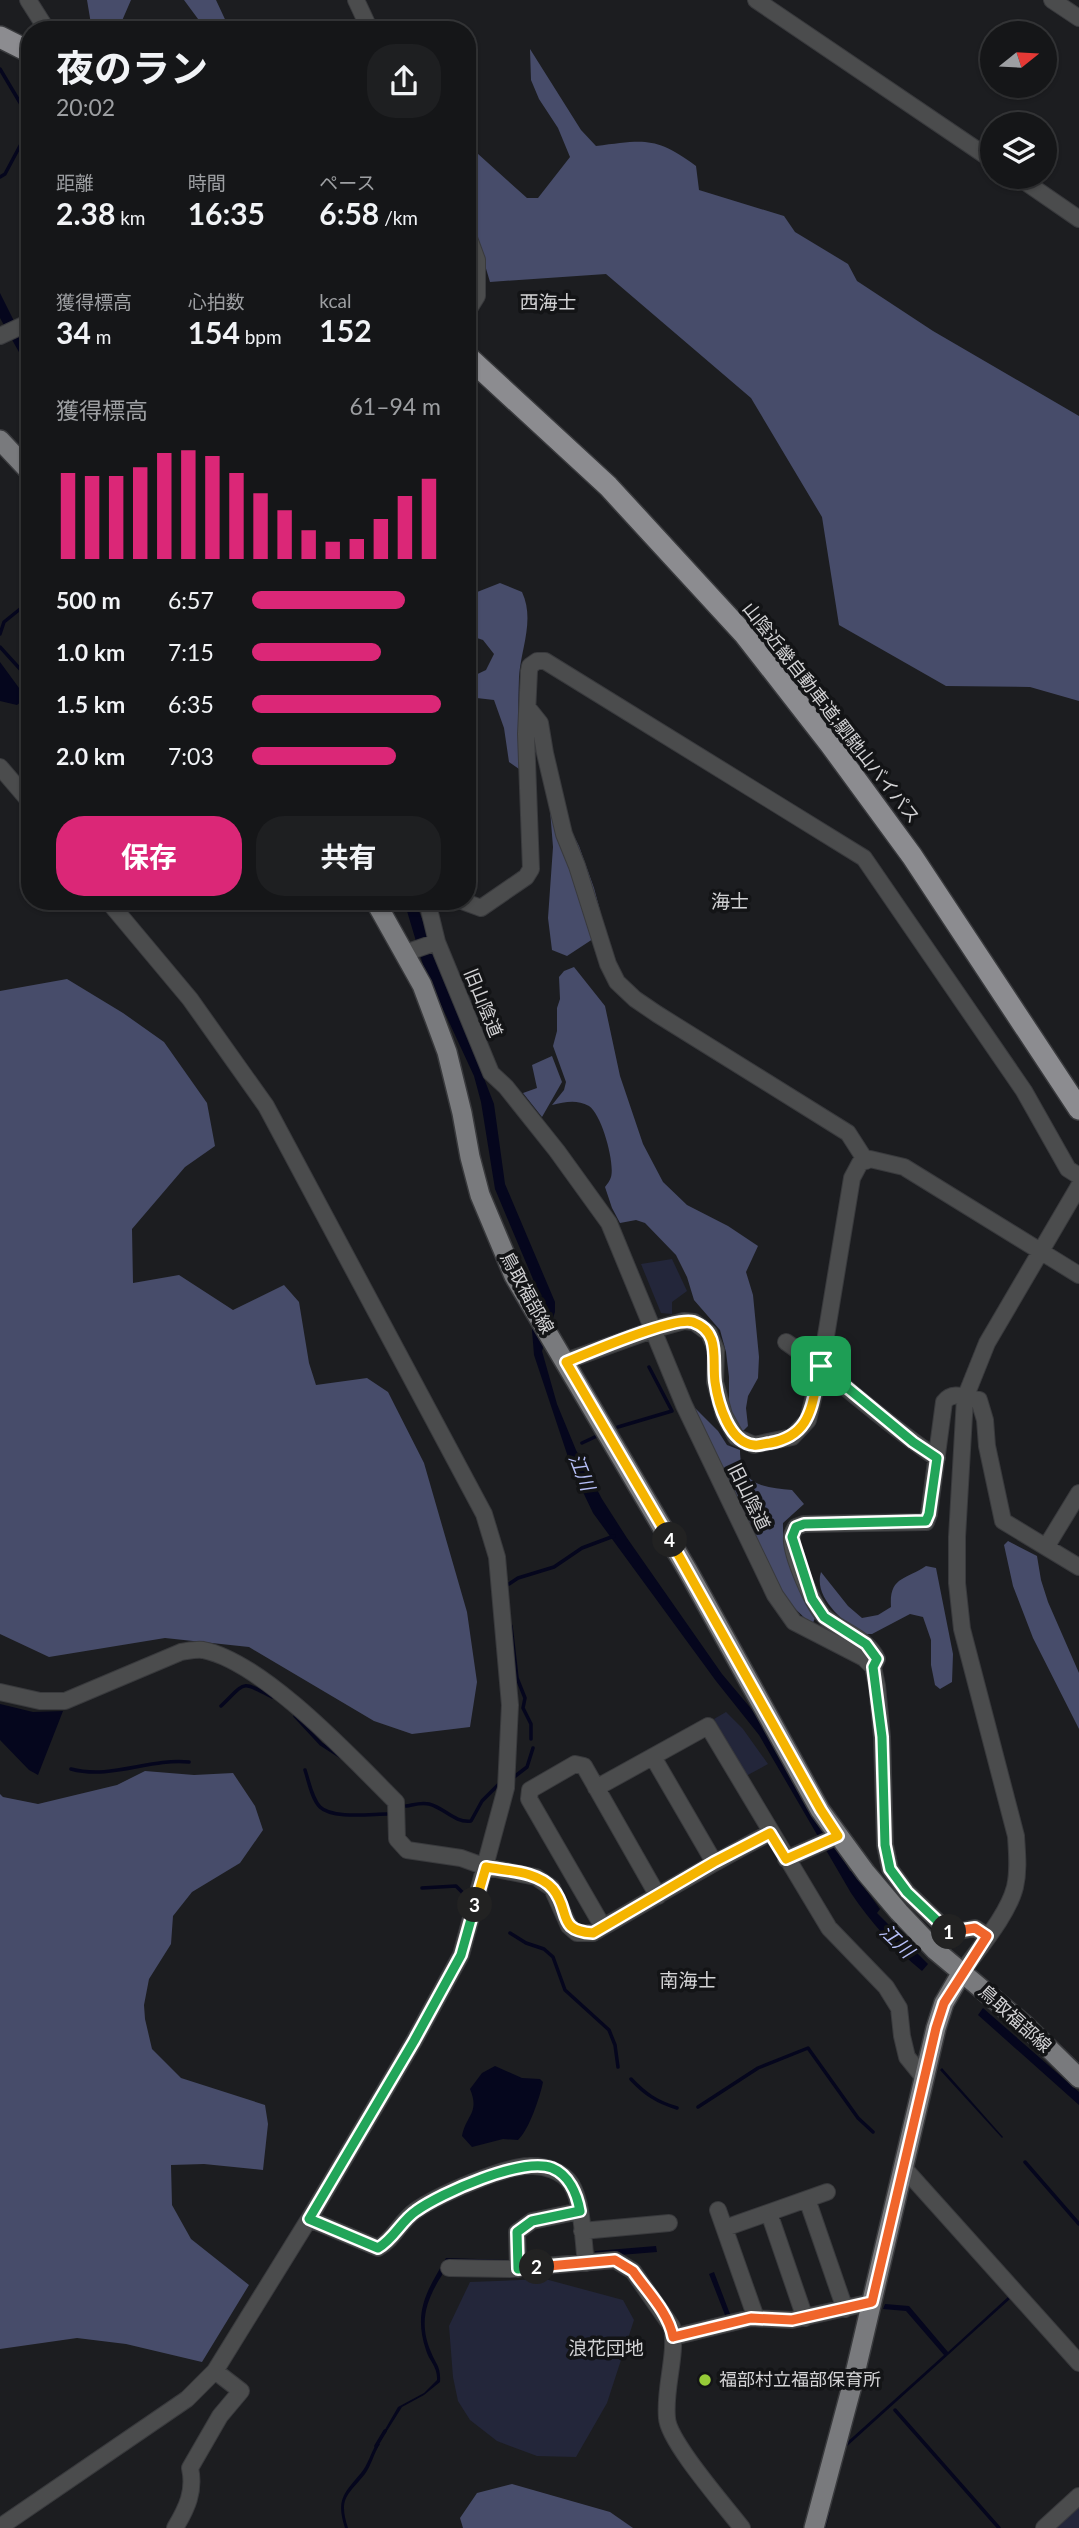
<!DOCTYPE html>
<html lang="ja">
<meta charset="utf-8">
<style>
:root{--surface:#151618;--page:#1e1f21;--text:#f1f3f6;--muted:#9d9fa2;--line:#343537;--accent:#db2777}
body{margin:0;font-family:Lato,"Noto Sans JP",sans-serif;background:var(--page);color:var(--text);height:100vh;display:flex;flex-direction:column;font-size:26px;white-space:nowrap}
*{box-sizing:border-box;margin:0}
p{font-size:23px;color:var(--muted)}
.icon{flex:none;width:38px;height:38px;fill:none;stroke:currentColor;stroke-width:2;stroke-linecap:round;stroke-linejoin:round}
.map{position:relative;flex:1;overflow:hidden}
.drawer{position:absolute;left:21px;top:21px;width:455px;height:889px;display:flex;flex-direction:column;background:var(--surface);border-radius:28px;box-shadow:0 2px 5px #0004,0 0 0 2px var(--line)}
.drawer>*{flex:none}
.needle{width:46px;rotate:72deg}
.tools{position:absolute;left:980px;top:21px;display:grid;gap:14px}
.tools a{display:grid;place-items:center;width:77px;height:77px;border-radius:50%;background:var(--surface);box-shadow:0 2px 5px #0004,0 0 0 2px var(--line);font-size:35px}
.pin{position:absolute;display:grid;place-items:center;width:60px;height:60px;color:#fff;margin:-30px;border-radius:14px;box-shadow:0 4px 10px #0006}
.km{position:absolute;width:35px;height:35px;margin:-18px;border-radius:50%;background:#222;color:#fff;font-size:19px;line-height:35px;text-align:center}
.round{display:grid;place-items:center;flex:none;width:74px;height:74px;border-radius:28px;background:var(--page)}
.head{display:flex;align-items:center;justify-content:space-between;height:119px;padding:0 35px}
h1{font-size:38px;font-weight:700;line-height:52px}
.stats{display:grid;grid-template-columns:repeat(3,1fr);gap:10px;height:119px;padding:7px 35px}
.stats div{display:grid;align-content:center}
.stats b{font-size:30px;font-weight:700}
.stats small{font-size:19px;font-weight:400}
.stats p{font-size:19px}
.chart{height:196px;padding:14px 35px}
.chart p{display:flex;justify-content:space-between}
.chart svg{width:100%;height:126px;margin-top:7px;stroke:var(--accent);stroke-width:6}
.action{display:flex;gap:14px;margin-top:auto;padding:14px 35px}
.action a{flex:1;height:80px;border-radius:28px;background:var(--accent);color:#fff;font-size:28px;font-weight:700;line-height:80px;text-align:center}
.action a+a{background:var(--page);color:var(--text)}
ul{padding:0 35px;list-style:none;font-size:23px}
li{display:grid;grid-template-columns:112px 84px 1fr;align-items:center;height:52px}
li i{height:18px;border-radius:9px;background:var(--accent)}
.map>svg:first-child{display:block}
.green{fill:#23263a}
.forest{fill:#474c6a}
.water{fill:#05061d}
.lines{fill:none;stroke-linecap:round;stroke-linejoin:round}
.stream{stroke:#05061d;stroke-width:3.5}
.minor-casing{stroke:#393a3d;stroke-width:18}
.major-casing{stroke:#393a3d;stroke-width:22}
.highway-casing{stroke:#393a3d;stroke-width:24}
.minor{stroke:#4b4c4d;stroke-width:16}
.major{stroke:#797a7d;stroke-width:19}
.highway{stroke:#8c8c90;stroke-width:21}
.split-1-casing{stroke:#fff;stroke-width:14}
.split-2-casing{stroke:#fff;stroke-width:14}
.split-3-casing{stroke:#fff;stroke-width:14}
.split-4-casing{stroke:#fff;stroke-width:14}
.split-5-casing{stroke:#fff;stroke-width:14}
.split-1{stroke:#22a559;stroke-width:9}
.split-2{stroke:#f0652b;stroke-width:9}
.split-3{stroke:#22a559;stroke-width:9}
.split-4{stroke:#f5b400;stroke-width:9}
.split-5{stroke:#f5b400;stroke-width:9}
.poi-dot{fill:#97cb38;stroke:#131416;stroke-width:2.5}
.labels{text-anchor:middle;stroke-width:7;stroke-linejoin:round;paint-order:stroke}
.street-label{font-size:18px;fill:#d2d2d4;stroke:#131416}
.poi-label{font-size:18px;fill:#d2d2d4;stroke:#131416;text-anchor:start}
.neighbourhood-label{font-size:19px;fill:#d2d2d4;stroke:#131416}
.water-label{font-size:19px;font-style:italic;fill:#b5bef6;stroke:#131416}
</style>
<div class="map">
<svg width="1079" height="2528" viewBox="0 0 1079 2528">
<rect width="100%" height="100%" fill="#1c1d20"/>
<!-- green -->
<path class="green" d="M672,1259L687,1291L672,1302V1314L661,1313L641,1264Z
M726,1712L743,1729L768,1764L746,1776L714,1719Z
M545,2279L623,2300L634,2320L607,2403L576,2457L537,2456L497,2441L470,2420L458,2401L453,2377L449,2326L470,2282Z
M1079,2500V2528H1048Z"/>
<!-- forest -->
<path class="forest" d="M87,0H131L118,30H90L91,24Z
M184,0H216L230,30H204L201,23Z
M530,49L581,130L596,146C645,140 655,136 696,166L699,190L784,216L795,232L848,264L857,281L933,331L1079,416V701L1030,687L946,686L839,625L822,517L751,398L606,274L490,282L477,238L467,216V144L527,198H538L570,157L558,128L539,99L531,80Z
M500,583L522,592C535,620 521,648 519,677C518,707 518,739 519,769L509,762L504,728L494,700L468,697L467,679L486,670L494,654L483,640L477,638L472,621L467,618V596Z
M548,785L579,846L594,888L601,914L599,935L567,956L552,950L548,918L553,847Z
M574,967L605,1006L620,1076L643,1144L663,1182L687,1205L728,1226L758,1246L746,1272L753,1295L759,1357L758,1378L748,1396L746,1408L748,1426L743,1431L733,1420L729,1406V1377L726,1352L720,1330L694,1300L687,1277L676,1255L645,1223L636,1220L620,1223L612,1208L605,1187C607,1184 610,1181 611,1177C615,1163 602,1115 589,1106C576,1099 565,1102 552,1105L564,1090L566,1082L553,1046L557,1031V1008L560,999L559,977L564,971Z
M67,979L123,1013L164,1042L207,1103L215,1146L185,1167L132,1229L133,1283L179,1275L233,1310L284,1285L299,1302L309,1363L316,1385L367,1378L388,1392L424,1463L467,1612L477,1682L470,1727L412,1734L374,1721L249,1647L165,1638L49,1657L0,1634V991Z
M552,1056L562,1082L542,1117L523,1093L537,1088L532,1065Z
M695,1408L718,1431L727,1445L740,1450C740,1486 764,1487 792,1490L804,1504L783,1523C782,1559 799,1588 815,1618L812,1625L785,1599L699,1421Z
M1008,1541L1037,1556L1041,1580L1048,1602L1079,1673V1729L1033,1638L1013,1586L1004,1545Z
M926,1566L936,1568L953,1654L952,1682L940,1689L935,1685L931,1665V1640L923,1617L910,1614L872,1634H861C843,1621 813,1597 821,1572L848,1606L862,1618L878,1615L891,1607C889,1576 906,1580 926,1566Z
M145,1771L194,1775L233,1773L255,1806L263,1830L240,1863L192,1892L173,1916L171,1944L149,1979L144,2005L145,2019L152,2049L181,2078L265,2105L268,2124L263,2170L204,2164L171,2165L172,2205L191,2239L249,2285L202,2362L126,2344L77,2338L0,2349V1794L3,1797L38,1804L117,1785Z
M512,2484L610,2512L633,2528H463L460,2518L477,2493Z"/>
<!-- water -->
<path class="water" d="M0,293L15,323L30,342V372L0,318Z
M0,662L22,692V701L17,705L0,701Z
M404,901H415L494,1104L505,1184L555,1302V1312L542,1351L557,1404L576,1450L602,1499L627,1538L722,1674L770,1731L850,1871H852L880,1909L877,1913L928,1964L922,1971C894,1948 871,1923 851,1893L759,1735L716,1681L593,1513L572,1469L534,1355L532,1330L543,1303L495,1189L481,1102L474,1076L424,968Z
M0,1704L33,1712L63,1711L38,1775L29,1770L0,1740Z
M983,2008L1079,2092V2105L978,2015Z
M495,2066L522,2078L540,2079L543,2082C540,2097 529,2130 518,2140L503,2139L472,2147L462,2136C466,2115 480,2113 470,2089L482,2073Z
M942,2068L1003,2137L1002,2138L940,2070Z
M656,2246L657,2252L595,2257V2251Z
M446,2258L508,2260L509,2264H449C430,2293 416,2317 431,2352C436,2365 441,2366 440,2382L424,2395L402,2407L385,2434L383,2433L398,2407L424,2393L437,2380C438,2367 429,2361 426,2350C413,2311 427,2291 446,2258Z
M714,2272L730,2314L725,2315L709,2274Z
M1008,2297L1010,2299L845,2448L844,2445L944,2355L906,2311L883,2309L885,2304L909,2306L948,2352Z
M377,2443L380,2444C374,2453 371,2466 365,2474C348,2495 338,2498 348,2528H345C336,2500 343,2494 361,2473C368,2465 371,2452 377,2443Z"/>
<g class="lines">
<!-- stream -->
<path class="stream" d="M0,69L25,111L30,131
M0,177L5,174L21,144L30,143
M0,634L4,622L30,601
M0,647L30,680
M618,1427L672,1411L649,1367
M582,1443L599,1435
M509,1584L518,1578L554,1567L582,1548L614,1536
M511,1626L517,1678L525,1698L523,1708L531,1724V1739
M221,1706C246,1682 240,1680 272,1697
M295,1716L321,1744L341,1757
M71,1769C111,1780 149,1758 189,1762
M305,1770C309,1782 312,1799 320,1807C332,1819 371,1814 387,1814
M513,1780L514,1777L527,1767L533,1748
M406,1806C413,1805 421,1802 429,1804C445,1808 454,1823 471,1821L482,1801L499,1784
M422,1888L456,1886L466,1896
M510,1933L526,1943L544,1949L553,1957L565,1990L609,2030L615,2045L618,2067
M631,2079C645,2094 657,2102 677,2108
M698,2107L758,2068L808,2048L858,2118L873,2132
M1025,2162L1079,2224
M895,2410L999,2528
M376,2446L385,2431
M824,2528L828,2513"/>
<!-- minor casing -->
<g class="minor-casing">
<path id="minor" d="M28,0L47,30
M356,0L370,30
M756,0L992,160
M1052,0L1079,18
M1018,177L1079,219
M467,233L477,260V296L467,312
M0,336L30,322
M528,708L540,723L545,753L564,834L577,866L608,964L617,982L635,999L657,1014L848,1133L866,1161
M0,767L30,802
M427,901L437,942L491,1073L506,1087L557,1151L609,1223L684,1405L775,1595L794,1622L864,1658L873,1667L877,1686L882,1737L885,1845L890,1869L907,1892L950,1933L975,1928L987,1936
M462,901L481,908L526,877L531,869L526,734L529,671L530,666L537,661H545L864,858L1024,1091L1068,1169L1079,1176
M405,953L437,942
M786,1342C838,1378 884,1423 937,1458
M566,1361L655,1329L684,1321L694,1322L709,1333L716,1350L715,1382L724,1415L736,1437L754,1445L792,1437L808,1420L821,1366L852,1178L860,1163L870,1159L904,1167L1079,1275
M1046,1547L1079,1493
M873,1667L877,1659C867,1638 843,1632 826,1618C814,1608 790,1553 792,1537C792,1533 794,1530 796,1527L804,1524L926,1522L929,1514L944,1402C953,1390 966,1398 979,1400L985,1420L987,1446L1003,1521L1079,1567
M0,1692L40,1701H65L181,1652C188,1651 196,1649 203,1650C263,1662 352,1758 396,1802L397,1839L407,1850L461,1858L486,1867L536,1877L552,1888L569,1926L577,1933H593L603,1927
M653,1757L714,1862
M596,1788L708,1726L829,1928L886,1987L899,2008L902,2036L907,2057L924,2078
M786,1859L838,1836
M658,1896L584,1766L575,1764L530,1790L529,1799L603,1927C659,1895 713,1862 770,1833
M962,1972C979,1948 1008,1915 1015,1887C1019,1870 1017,1853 1016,1836L962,1629L957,1583V1537L965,1398L987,1343L1079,1186
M903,2167L1079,2363
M807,2199L845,2309
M718,2210L756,2318
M769,2213L805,2318
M309,2219L378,2248C394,2239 400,2222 415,2211C438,2195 502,2167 529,2166C544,2165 563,2171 571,2184C583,2203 583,2241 586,2263
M725,2228L827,2192
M582,2231L669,2223
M449,2268L509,2269L615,2260L633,2271L672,2327C677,2356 664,2388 667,2418C668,2441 726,2507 742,2528
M518,2269L517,2232L532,2221L580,2211
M673,2337L751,2318L792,2320L872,2302
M0,2527L187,2399L215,2371L309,2219L414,2041L461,1955L506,1788L510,1705L497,1557L484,1514L266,1106L190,999L108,901
M175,2528C187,2508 195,2491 190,2468L220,2416L241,2391L215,2371
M1044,2528L1079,2496"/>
</g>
<!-- major casing -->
<g class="major-casing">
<path id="major" d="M0,440L30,472
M375,901L422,985L434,1017L447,1052L462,1113L470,1157L480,1195L514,1276L688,1571L820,1810L866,1873L899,1912L935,1950L1026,2026L1079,2078
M814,2528L853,2382L936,2028L944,2003L962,1972"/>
</g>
<!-- highway casing -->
<g class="highway-casing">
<path id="highway" d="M0,37L30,52
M467,356L608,486L745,635L830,744L912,856L1079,1109"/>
</g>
<!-- minor -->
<use href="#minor" class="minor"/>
<!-- major -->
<use href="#major" class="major"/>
<!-- highway -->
<use href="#highway" class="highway"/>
</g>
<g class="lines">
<!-- split-1 casing -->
<g class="split-1-casing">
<path id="split-1" d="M821,1366L913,1442L937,1458L929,1514L926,1521L804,1524L796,1527L792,1537L812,1599L824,1617L866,1644L877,1659L873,1667L882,1737L885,1845L890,1869L907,1892L949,1932"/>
</g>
<!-- split-2 casing -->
<g class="split-2-casing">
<path id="split-2" d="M537,2267L615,2260L633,2271C646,2290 669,2313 673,2337L751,2318L792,2320L872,2302L936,2028L944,2003L987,1936L975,1928L949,1932"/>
</g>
<!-- split-3 casing -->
<g class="split-3-casing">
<path id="split-3" d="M475,1905L461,1955L414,2041L309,2219L378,2248C394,2239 401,2221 416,2211C441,2193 522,2157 552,2168C569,2175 577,2194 580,2211L532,2221L517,2232L518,2269L537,2267"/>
</g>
<!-- split-4 casing -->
<g class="split-4-casing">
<path id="split-4" d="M475,1905L486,1867C507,1871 538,1871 553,1889C571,1911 556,1931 593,1933L714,1862L770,1833L786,1859L838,1836L821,1810L670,1540"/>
</g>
<!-- split-5 casing -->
<g class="split-5-casing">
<path id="split-5" d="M670,1540L566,1362C588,1353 675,1316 693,1322C721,1332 712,1359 715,1382C718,1403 729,1443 754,1445C759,1446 766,1443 770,1443C814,1435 811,1402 821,1366"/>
</g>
<!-- split-1 -->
<use href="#split-1" class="split-1"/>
<!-- split-2 -->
<use href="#split-2" class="split-2"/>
<!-- split-3 -->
<use href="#split-3" class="split-3"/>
<!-- split-4 -->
<use href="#split-4" class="split-4"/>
<!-- split-5 -->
<use href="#split-5" class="split-5"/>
</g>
<!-- markers -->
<circle class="poi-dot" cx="705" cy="2380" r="7"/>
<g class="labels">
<!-- street labels -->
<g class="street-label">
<text transform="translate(831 713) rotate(52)" y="6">山陰近畿自動車道;駟馳山バイパス</text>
<text transform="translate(483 1003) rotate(68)" y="6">旧山陰道</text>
<text transform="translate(527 1293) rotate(61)" y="6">鳥取福部線</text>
<text transform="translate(749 1497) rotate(64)" y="6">旧山陰道</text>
<text transform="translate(1015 2019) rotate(42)" y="6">鳥取福部線</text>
</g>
<!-- poi labels -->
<g class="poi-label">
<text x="719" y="2386">福部村立福部保育所</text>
</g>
<!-- neighbourhood labels -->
<g class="neighbourhood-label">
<text x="548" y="309">西海士</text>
<text x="730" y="908">海士</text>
<text x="688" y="1987">南海士</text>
<text x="606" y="2355">浪花団地</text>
</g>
<!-- water labels -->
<g class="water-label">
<text transform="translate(582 1472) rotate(68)" y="7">江川</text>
<text transform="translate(897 1941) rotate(44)" y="7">江川</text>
</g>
</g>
</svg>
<div class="tools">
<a><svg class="needle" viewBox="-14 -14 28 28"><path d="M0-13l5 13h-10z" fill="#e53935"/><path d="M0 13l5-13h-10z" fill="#9d9fa2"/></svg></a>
<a><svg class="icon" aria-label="layers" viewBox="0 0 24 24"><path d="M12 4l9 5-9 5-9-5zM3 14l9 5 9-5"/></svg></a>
</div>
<div class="pin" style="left:821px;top:1366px;background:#1e9e55"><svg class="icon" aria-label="arrive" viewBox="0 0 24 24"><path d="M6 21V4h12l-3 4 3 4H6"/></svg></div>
<b class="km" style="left:949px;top:1932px">1</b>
<b class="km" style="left:537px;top:2267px">2</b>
<b class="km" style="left:475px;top:1905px">3</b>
<b class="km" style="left:670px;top:1540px">4</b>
<section class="drawer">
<div class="head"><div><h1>夜のラン</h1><p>20:02</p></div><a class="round"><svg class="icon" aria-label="share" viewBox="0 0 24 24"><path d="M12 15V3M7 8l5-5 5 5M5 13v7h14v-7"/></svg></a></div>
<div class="stats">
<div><p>距離</p><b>2.38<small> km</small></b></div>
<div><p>時間</p><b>16:35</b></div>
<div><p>ペース</p><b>6:58<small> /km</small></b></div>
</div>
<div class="stats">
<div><p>獲得標高</p><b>34<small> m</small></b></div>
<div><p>心拍数</p><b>154<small> bpm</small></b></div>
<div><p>kcal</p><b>152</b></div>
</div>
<div class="chart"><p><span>獲得標高</span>61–94 m</p>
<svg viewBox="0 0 160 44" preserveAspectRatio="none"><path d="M5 44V14M15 44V15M25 44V15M35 44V12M45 44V7M55 44V6M65 44V8M75 44V14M85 44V21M95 44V27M105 44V34M115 44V38M125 44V37M135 44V30M145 44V22M155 44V16"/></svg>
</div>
<ul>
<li><b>500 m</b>6:57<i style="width:81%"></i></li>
<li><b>1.0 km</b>7:15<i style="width:68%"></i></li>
<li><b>1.5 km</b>6:35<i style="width:100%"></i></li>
<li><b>2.0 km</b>7:03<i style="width:76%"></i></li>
</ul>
<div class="action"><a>保存</a><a>共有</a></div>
</section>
</div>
